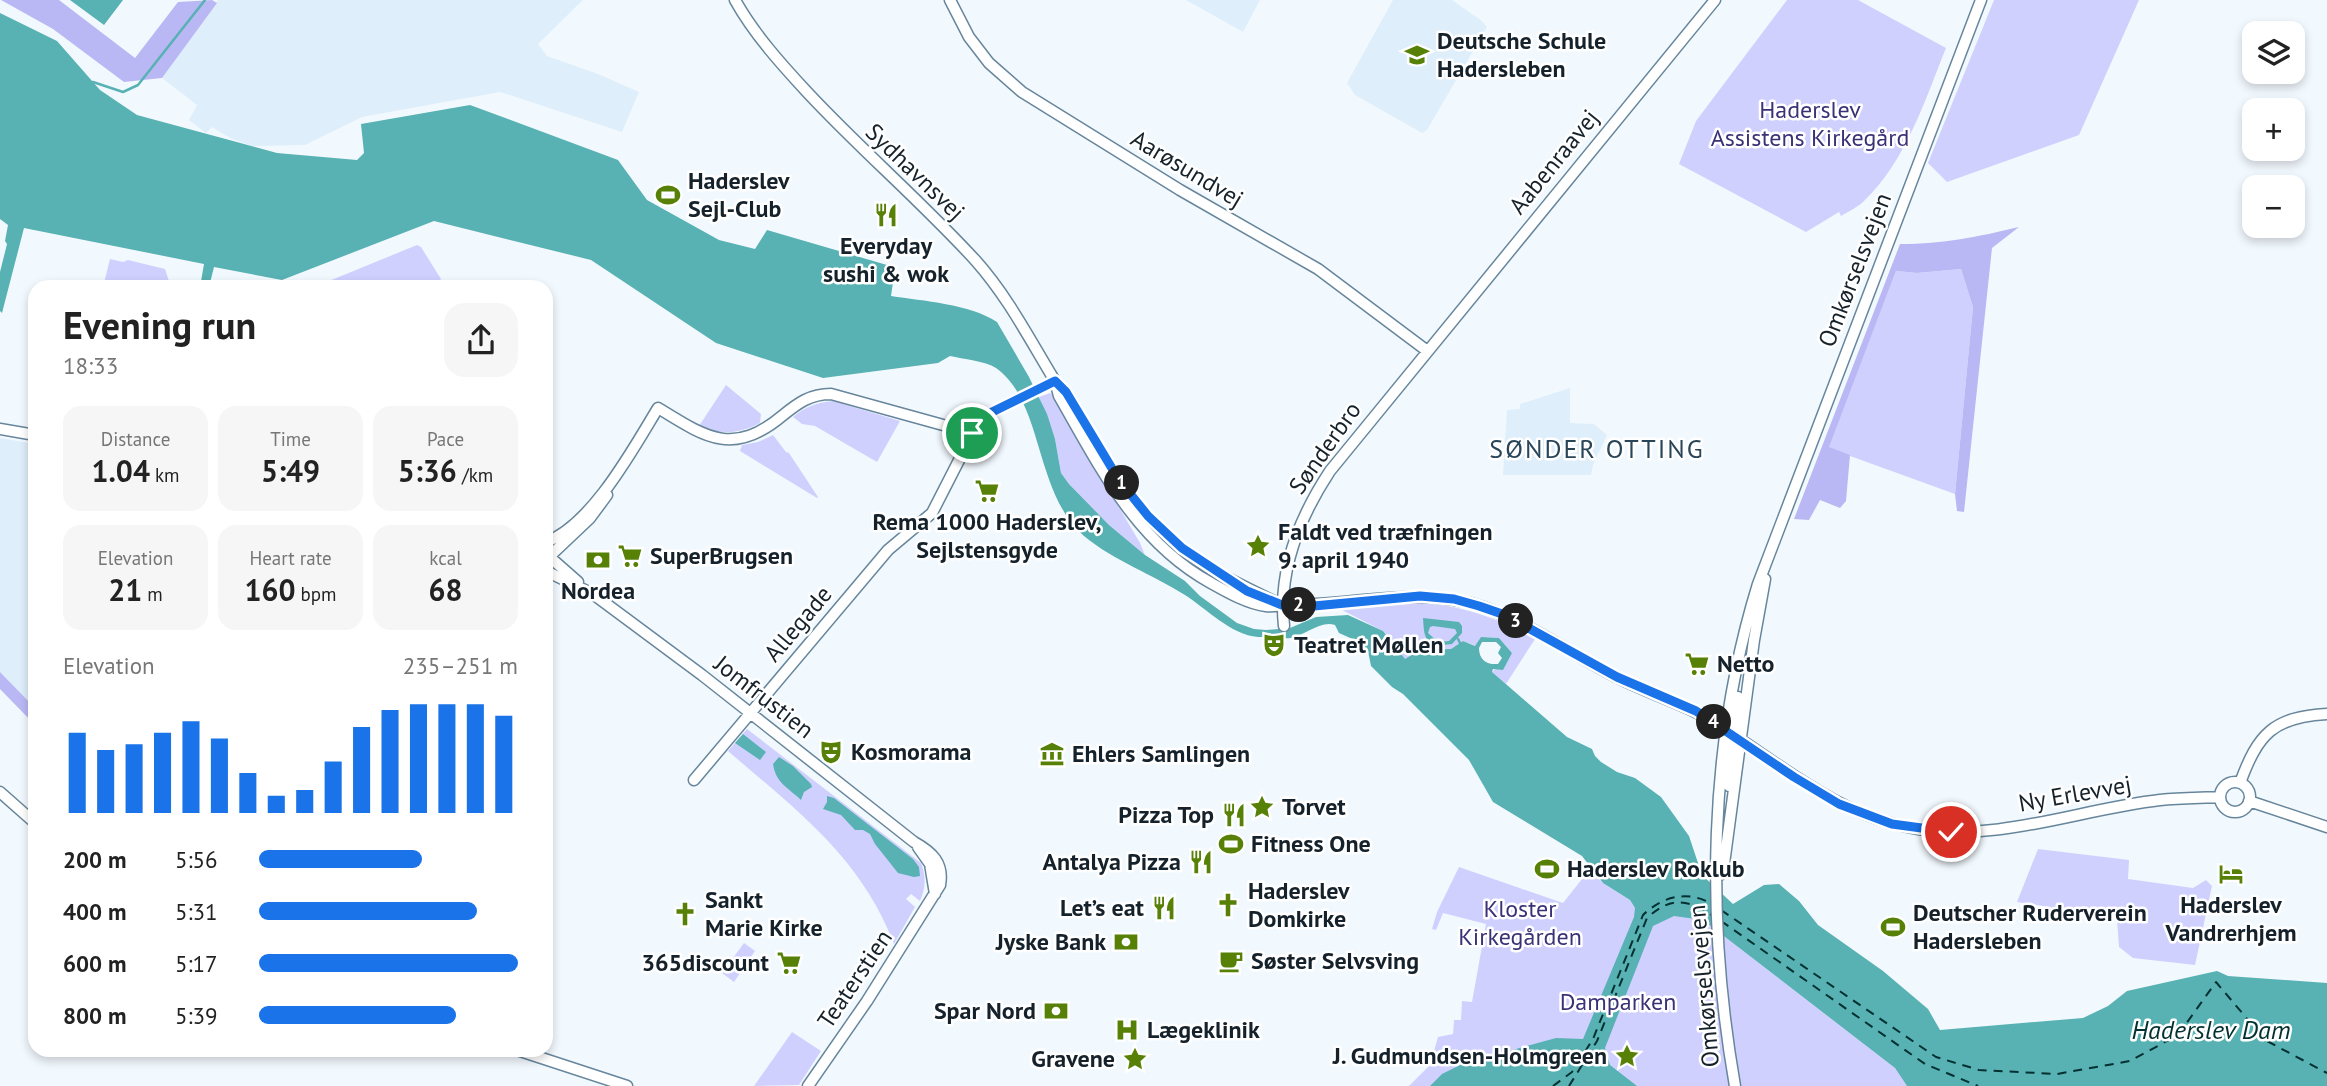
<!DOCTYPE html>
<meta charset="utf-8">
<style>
:root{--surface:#fff;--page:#f6f6f6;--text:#222;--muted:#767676;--accent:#1a73e8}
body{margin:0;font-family:"PT Sans",sans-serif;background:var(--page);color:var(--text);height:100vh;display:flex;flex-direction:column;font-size:26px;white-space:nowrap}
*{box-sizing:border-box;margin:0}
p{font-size:23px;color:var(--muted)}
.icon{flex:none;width:38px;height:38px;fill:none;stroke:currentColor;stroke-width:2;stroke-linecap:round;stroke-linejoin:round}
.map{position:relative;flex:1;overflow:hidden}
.drawer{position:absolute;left:28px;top:280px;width:525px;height:777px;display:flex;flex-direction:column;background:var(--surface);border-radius:21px;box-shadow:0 4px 10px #0003}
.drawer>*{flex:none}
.tools{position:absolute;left:2242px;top:21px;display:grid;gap:14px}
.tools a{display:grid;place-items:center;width:63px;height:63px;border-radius:14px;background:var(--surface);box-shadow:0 4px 10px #0003;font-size:35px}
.pin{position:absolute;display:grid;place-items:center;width:60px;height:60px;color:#fff;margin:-30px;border:4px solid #fff;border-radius:50%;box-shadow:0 2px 7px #0007}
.km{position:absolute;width:35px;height:35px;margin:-18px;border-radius:50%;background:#222;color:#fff;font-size:19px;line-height:35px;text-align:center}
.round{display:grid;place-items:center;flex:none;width:74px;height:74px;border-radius:21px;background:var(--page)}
.overview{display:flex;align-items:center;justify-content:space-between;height:119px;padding:0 35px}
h1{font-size:38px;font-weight:800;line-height:52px}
.stats{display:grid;grid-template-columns:repeat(3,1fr);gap:10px;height:119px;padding:7px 35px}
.stats div{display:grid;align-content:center;border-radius:18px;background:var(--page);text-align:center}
.stats b{font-size:30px;font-weight:800}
.stats small{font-size:19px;font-weight:400}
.stats p{font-size:19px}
.chart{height:196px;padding:14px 35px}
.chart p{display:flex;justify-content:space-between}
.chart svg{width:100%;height:126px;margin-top:7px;stroke:var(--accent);stroke-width:6}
ul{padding:0 35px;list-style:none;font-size:23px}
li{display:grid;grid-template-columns:112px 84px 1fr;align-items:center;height:52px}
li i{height:18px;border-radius:9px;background:var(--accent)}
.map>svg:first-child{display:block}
.built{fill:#deeefa}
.green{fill:#d0d0ff}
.forest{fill:#b9b8f5}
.water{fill:#58b1b2;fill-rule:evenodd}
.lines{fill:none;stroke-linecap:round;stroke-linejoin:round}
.stream{stroke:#58b1b2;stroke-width:2.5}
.ferry{stroke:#033132;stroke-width:2;stroke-dasharray:9 7;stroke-linecap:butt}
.secondary-casing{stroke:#67869c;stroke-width:13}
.secondary{stroke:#fff;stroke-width:10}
.route-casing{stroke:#fff;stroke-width:14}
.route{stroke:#1a73e8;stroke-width:9}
.labels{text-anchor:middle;stroke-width:5;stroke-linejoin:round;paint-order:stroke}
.poi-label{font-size:24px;font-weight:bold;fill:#16222b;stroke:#fff;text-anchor:start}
.park-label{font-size:24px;fill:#3a3177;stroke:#fff}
.street-label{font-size:24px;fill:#16222b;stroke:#fff}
.neighbourhood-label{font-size:26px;letter-spacing:2px;fill:#284559;stroke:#fff}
.water-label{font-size:26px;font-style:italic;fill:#033132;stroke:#fff}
</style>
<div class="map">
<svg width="2327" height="1086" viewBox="0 0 2327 1086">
<rect width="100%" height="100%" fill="#f2f9fe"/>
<!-- built -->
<path class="built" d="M218,0H583L538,44L547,56L598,74L639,92L622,132L500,92L362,117L305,145L253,146L232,139L212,127L206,133L189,120L197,105L162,78Z
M1186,0H1260L1243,32Z
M1393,0H1452L1482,21L1487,27L1427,130L1422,133L1355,95L1347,83Z
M1570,388V423L1594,424L1607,435L1593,465L1591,475H1503L1507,410L1520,409V404Z
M0,438L35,444V708L0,672Z"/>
<!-- green -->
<path class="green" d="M1787,0H1858L1946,48C1925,100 1906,161 1864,201C1858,207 1849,211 1841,216L1839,212L1806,232L1679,164L1696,121Z
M1994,0H2139L2079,135L1947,182L1928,163Z
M417,245L421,247L441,279L435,287H332L329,281Z
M110,259L123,262L128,260L165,269L171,287H103Z
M1961,269L1973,307L1955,494L1828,448L1896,271L1917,273Z
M726,385L761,414L760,423C739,434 721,435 699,426Z
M1050,393L1053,395L1140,543L1145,555L1109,525L1069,484L1061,473L1055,439L1039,397Z
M833,401L900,421L877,462L815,426L802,424L793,417C806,406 816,403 833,401Z
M773,435L786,452L789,453L818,497L817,498L740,451L742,445L758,442Z
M1411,602C1457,604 1495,616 1535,639L1506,684L1492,672L1512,653L1499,638L1481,637L1476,646L1463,641L1451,649L1420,650L1405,660L1383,631L1340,609Z
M747,729L921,863C926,876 926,888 920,901L911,894L906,899L915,907L894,944C860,856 797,811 728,751Z
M2038,849L2129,860L2128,879L2193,888L2206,880L2212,886L2195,965L2133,958L2119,947L2117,920L2113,917L2017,902Z
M1459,867L1563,903L1590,869L1603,883L1630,900L1635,908L1703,920L1895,1068L1907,1086H1409L1430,1065L1438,1037L1453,1034L1454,1020H1461L1462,1001L1472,1002L1486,924L1443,913L1436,930L1432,929L1437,912Z
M744,943L755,951L734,982L722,973Z
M792,1032L821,1051L799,1085L754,1086Z"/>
<!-- forest -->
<path class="forest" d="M1,0H59L135,58L178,2L212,0L217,3L162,78L124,82L53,29Z
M2019,227L1992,248L1964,512L1957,511L1955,494L1973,307L1961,269L1917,273L1896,271L1829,447L1850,455L1846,501L1840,508L1820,500L1809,520L1794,519L1900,244C1944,244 1977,237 2019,227Z
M0,672L35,708V725L0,689Z"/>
<!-- water -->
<path class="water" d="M70,0H123L104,25Z
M0,13L57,41L100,90L137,115L277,153L357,160L364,153L361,124L470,105L618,160L647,200L719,240L755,249L767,230L887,265L893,282L891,296C923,301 970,304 997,322L1029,377L1047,414L1055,439L1061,473L1069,484L1109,525L1145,555L1185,581L1200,596L1237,623L1254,629L1266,630L1290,628L1316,617L1348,615L1383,631L1405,659L1420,650L1451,649L1463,641L1475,646L1481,637L1499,638L1512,653L1503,670L1493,669L1492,672L1567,737L1592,749L1595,756L1601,762L1617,772L1635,778L1661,797L1689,836L1702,875L1733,904L1764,885L1779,884L1799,901L1818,925L1883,971L1928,1009L1940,1030L2083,1018L2108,1006L2127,991L2217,971L2228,976L2327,983V1086H1907L1895,1068L1703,920L1674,916L1653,926L1605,1048L1610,1065L1637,1086H1430L1442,1074L1462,1064L1556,1038L1583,1039L1634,917L1635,908L1630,900L1603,883L1582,856L1493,802L1469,760L1403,694L1392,687L1371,666L1368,651L1357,641L1339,633L1335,625C1320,620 1305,636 1290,638C1286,639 1264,637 1258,637C1231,635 1207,609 1185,595C1152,574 1114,561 1084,536C1034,493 1044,402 996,368C985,361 963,359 950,356L938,363L823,378L716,343L591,260L434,221L282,280L214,267L209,287H200L204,264L24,228L2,313L0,311V272L7,244L5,241L8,225L0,219ZM1482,642H1496L1501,647L1498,653L1502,658L1498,664C1487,665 1479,660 1479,648Z
M1423,618L1459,622L1462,626V633L1452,644L1435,646C1423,640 1424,630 1423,618ZM1433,626L1455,629L1457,633L1449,641L1438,642L1428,633L1430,627Z
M743,734L766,752L760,760L735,743Z
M779,757L793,766L811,784L812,787L804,792L801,800C789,788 776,784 773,764Z
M827,796L834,798L913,859L919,867L920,876L914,877L898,873L875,844L870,834L863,830H855L841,815L823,809L827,802Z"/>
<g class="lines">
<!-- stream -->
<path class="stream" d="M93,82L123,92L138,85L205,0
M1458,639L1460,643"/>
<!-- ferry -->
<path class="ferry" d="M1721,910L1936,1057L1979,1070L2057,1074L2130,1061L2178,1035L2216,982L2265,1040L2327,1073
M1721,921L1925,1064L1978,1086
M1553,1086L1572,1072L1593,1039L1643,915C1664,895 1689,890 1714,905
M1569,1086L1597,1041L1647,918C1671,896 1688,899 1713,916"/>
<!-- secondary casing -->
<g class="secondary-casing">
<path id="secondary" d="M735,0C754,34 781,64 807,92C861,150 922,202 976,261C1008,297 1030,340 1055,381L1059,396C1100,467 1136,542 1211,583C1227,592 1248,604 1266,606C1273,607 1280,605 1286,605C1352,606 1419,585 1483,607C1531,624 1573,655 1618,678C1652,695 1688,705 1720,726C1784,767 1840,817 1918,829C2000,842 2080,809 2160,800C2180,798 2200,798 2220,797
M950,0L969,37L989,63L1022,92L1180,190L1318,269L1426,350
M1055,381L1066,392C1099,446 1129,508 1181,548C1212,572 1245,587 1280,604
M0,429L35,435
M546,542C592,525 633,449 658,408C705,437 733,457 782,416C798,403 810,394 831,394L972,433
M553,553L590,518L607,495
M553,560L578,582
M546,571L593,594L702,675L914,842C932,852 944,863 940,885L867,1001L808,1086
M1284,626C1278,570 1299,518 1330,471L1715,0
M1738,697L1735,728L1741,740
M1726,732L1732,752L1729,786
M694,780L888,550L932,513L977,425L986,415L1055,381
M2220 797a15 15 0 1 1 30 0a15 15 0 1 1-30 0Z
M2240,783C2258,734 2273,717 2327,714
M0,792L35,823
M2249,801L2327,827
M918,847L930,864L935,894
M1720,875L1724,864L1754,640L1765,579
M517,1050L627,1086
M1735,1086C1706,920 1708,746 1758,584L1981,0"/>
</g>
<!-- secondary -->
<use href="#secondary" class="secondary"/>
</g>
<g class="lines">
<!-- route casing -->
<g class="route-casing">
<path id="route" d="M972,433L986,415L1055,381L1066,392L1119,480L1148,516L1182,548L1247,591L1282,605L1314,606L1420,596L1454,599L1479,606L1505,615L1617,677L1696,711L1794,777L1839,804L1892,824L1951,832"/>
</g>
<!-- route -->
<use href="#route" class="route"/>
</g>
<!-- icons -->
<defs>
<g id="school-bare" transform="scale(1.89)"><path d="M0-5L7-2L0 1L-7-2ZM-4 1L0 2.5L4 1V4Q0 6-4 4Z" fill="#578106" stroke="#fff" stroke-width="2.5" paint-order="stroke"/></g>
<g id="stadium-bare" transform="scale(1.89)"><path d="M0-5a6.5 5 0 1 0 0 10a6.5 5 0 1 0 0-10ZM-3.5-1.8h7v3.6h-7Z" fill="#578106" stroke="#fff" stroke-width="2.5" paint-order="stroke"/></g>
<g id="restaurant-bare" transform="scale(1.89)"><path d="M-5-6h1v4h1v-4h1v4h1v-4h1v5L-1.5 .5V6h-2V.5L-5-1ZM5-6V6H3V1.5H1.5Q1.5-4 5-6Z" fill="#578106" stroke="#fff" stroke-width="2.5" paint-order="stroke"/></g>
<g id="supermarket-bare" transform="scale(1.89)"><path d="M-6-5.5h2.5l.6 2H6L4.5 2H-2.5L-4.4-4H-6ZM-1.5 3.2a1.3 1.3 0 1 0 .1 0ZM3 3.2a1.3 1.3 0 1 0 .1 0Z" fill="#578106" stroke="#fff" stroke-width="2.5" paint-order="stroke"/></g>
<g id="sight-bare" transform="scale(1.89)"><path d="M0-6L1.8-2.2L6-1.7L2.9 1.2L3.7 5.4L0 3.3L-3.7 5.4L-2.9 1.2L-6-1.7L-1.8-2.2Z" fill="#578106" stroke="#fff" stroke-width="2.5" paint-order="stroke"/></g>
<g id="bank-bare" transform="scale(1.89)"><path d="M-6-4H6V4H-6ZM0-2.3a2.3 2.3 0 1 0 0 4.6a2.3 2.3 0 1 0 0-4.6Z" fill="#578106" stroke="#fff" stroke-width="2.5" paint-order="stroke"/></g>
<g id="theatre-bare" transform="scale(1.89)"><path d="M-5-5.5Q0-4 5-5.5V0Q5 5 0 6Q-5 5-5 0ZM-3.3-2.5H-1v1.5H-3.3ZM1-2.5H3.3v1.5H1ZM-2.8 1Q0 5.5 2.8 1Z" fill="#578106" stroke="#fff" stroke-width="2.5" paint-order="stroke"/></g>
<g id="museum-bare" transform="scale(1.89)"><path d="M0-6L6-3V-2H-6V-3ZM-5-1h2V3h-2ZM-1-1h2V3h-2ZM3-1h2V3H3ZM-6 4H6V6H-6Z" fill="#578106" stroke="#fff" stroke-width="2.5" paint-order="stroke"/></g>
<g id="hotel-bare" transform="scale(1.89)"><path d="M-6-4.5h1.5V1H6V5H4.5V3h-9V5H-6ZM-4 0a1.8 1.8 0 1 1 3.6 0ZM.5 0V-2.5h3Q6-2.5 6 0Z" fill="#578106" stroke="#fff" stroke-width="2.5" paint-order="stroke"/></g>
<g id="church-bare" transform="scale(1.89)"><path d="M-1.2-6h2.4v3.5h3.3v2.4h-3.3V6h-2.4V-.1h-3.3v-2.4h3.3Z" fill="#578106" stroke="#fff" stroke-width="2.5" paint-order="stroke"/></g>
<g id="cafe-bare" transform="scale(1.89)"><path d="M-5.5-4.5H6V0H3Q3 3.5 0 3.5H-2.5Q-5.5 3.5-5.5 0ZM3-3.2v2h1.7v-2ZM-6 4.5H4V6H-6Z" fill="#578106" stroke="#fff" stroke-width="2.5" paint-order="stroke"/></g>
<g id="hospital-bare" transform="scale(1.89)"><path d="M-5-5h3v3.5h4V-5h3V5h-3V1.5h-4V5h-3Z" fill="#578106" stroke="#fff" stroke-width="2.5" paint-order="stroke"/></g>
</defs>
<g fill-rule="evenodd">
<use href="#school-bare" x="1417" y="55"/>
<use href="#stadium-bare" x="668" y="195"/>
<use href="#restaurant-bare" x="886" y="215"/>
<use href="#supermarket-bare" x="987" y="491"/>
<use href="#sight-bare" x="1258" y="546"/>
<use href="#supermarket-bare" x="630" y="556"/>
<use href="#bank-bare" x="598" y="560"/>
<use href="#theatre-bare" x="1274" y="645"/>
<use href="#supermarket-bare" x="1697" y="664"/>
<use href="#theatre-bare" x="831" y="752"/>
<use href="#museum-bare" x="1052" y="754"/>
<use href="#sight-bare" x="1262" y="807"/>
<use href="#restaurant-bare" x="1234" y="815"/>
<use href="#stadium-bare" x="1231" y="844"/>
<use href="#restaurant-bare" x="1201" y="862"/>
<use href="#stadium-bare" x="1547" y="869"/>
<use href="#hotel-bare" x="2231" y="874"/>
<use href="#church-bare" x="1228" y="905"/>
<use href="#restaurant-bare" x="1164" y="908"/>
<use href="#church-bare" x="685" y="914"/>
<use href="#stadium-bare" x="1893" y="927"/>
<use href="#bank-bare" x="1126" y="942"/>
<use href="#cafe-bare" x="1231" y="961"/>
<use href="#supermarket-bare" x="789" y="963"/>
<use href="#bank-bare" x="1056" y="1011"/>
<use href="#hospital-bare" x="1127" y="1030"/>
<use href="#sight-bare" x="1627" y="1056"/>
<use href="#sight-bare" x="1135" y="1059"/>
</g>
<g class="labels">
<!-- poi labels -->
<g class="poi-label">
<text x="1437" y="49">Deutsche Schule<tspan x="1437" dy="28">Hadersleben</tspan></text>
<text x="688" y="189">Haderslev<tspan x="688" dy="28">Sejl-Club</tspan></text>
<text x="886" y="254" text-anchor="middle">Everyday<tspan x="886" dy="28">sushi &amp; wok</tspan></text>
<text x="987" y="530" text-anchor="middle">Rema 1000 Haderslev,<tspan x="987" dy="28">Sejlstensgyde</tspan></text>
<text x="1278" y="540">Faldt ved træfningen<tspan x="1278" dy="28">9. april 1940</tspan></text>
<text x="650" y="564">SuperBrugsen</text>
<text x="598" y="599" text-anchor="middle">Nordea</text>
<text x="1294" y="653">Teatret Møllen</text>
<text x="1717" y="672">Netto</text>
<text x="851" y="760">Kosmorama</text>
<text x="1072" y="762">Ehlers Samlingen</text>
<text x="1282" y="815">Torvet</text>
<text x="1214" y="823" text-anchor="end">Pizza Top</text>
<text x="1251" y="852">Fitness One</text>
<text x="1181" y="870" text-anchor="end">Antalya Pizza</text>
<text x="1567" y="877">Haderslev Roklub</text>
<text x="1248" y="899">Haderslev<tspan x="1248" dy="28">Domkirke</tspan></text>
<text x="705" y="908">Sankt<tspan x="705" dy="28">Marie Kirke</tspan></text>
<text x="2231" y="913" text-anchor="middle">Haderslev<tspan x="2231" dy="28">Vandrerhjem</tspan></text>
<text x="1144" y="916" text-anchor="end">Let’s eat</text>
<text x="1913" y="921">Deutscher Ruderverein<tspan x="1913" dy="28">Hadersleben</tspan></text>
<text x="1106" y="950" text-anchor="end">Jyske Bank</text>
<text x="1251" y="969">Søster Selvsving</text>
<text x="769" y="971" text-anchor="end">365discount</text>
<text x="1036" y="1019" text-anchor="end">Spar Nord</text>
<text x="1147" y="1038">Lægeklinik</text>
<text x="1607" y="1064" text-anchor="end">J. Gudmundsen-Holmgreen</text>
<text x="1115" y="1067" text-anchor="end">Gravene</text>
</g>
<!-- park labels -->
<g class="park-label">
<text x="1810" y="118">Haderslev<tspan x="1810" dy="28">Assistens Kirkegård</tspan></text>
<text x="1520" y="917">Kloster<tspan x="1520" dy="28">Kirkegården</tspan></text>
<text x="1618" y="1010">Damparken</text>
</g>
<!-- street labels -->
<g class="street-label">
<text transform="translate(1554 162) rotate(-51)" y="8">Aabenraavej</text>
<text transform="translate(1187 169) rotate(31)" y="8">Aarøsundvej</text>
<text transform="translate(915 172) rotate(44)" y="8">Sydhavnsvej</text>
<text transform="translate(1855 270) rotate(-69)" y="8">Omkørselsvejen</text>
<text transform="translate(1325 448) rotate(-55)" y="8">Sønderbro</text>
<text transform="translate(798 624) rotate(-50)" y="8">Allegade</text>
<text transform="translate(764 697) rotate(38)" y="8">Jomfrustien</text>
<text transform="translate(2075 794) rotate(-10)" y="8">Ny Erlevvej</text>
<text transform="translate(855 979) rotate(-56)" y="8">Teaterstien</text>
<text transform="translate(1704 986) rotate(-95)" y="8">Omkørselsvejen</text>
</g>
<!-- neighbourhood labels -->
<g class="neighbourhood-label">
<text x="1597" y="458">SØNDER OTTING</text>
</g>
<!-- water labels -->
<g class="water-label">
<text x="2211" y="1039">Haderslev Dam</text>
</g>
</g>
</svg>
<div class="tools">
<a><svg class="icon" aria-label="layers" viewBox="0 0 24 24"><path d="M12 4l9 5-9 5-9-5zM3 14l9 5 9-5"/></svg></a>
<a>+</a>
<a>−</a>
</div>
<div class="pin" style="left:972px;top:433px;background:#1e9e55"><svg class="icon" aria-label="arrive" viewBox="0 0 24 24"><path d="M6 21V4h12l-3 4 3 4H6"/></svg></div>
<div class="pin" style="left:1951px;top:832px;background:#d93025"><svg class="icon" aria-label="check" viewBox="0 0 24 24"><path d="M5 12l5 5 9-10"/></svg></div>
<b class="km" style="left:1122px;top:483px">1</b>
<b class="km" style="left:1299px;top:605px">2</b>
<b class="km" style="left:1516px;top:621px">3</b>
<b class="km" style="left:1714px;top:722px">4</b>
<section class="drawer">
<div class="overview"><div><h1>Evening run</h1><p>18:33</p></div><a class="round"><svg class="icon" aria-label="share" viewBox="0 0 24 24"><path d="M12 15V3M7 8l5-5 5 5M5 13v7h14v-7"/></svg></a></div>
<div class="stats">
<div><p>Distance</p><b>1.04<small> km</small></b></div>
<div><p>Time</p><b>5:49</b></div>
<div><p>Pace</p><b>5:36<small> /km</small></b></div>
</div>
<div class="stats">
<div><p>Elevation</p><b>21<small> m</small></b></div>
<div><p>Heart rate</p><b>160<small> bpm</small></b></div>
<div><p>kcal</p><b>68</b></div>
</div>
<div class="chart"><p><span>Elevation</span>235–251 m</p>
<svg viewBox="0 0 160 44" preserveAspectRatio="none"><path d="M5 44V16M15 44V22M25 44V20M35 44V16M45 44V12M55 44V18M65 44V30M75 44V38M85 44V36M95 44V26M105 44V14M115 44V8M125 44V6M135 44V6M145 44V6M155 44V10"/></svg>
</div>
<ul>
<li><b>200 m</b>5:56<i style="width:63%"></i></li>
<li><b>400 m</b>5:31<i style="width:84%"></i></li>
<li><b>600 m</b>5:17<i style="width:100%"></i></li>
<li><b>800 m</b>5:39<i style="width:76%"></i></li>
</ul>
</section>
</div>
